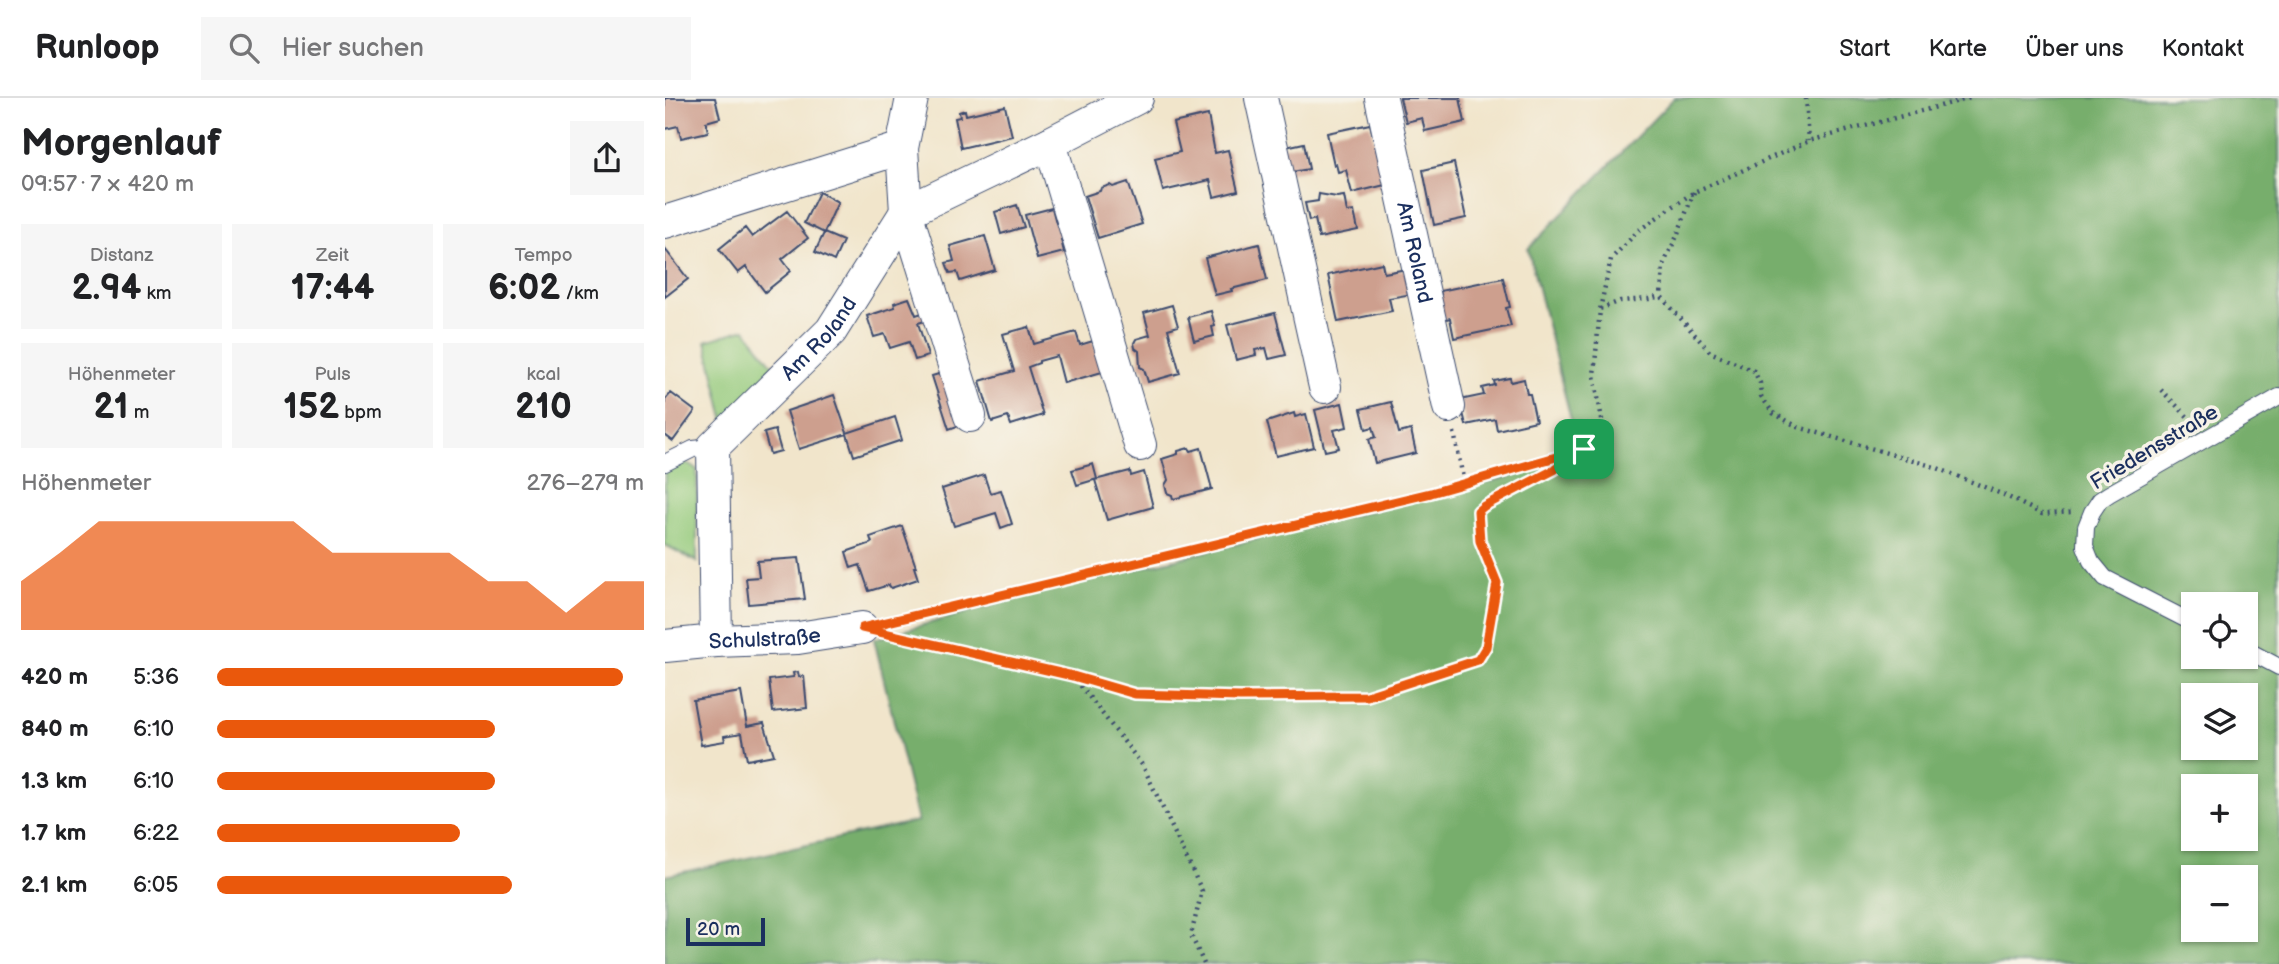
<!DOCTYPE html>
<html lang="de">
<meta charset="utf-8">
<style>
:root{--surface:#fff;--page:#f6f6f6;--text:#202124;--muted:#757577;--line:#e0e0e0;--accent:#ea580c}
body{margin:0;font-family:"Balsamiq Sans",sans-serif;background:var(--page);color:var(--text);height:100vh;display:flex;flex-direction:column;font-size:26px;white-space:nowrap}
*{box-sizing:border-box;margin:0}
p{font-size:23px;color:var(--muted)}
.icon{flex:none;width:38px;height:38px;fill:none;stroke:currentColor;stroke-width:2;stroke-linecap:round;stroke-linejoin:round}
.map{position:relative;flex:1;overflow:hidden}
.drawer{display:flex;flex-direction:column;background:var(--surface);width:665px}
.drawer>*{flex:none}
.buttons{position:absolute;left:1516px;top:494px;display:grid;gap:14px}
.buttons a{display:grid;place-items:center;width:77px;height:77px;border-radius:0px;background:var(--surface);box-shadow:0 2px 5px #0004;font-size:35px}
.scale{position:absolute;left:21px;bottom:18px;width:79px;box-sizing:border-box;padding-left:7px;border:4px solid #1b2f5e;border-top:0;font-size:19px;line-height:24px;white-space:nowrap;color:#1b2f5e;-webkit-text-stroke:5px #f7f3e8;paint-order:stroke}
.pin{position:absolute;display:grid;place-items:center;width:60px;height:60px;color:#fff;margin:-30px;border-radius:14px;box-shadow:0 4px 10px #0006}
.round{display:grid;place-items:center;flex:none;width:74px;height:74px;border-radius:0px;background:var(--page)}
.summary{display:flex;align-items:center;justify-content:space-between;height:119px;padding:0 21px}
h1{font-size:38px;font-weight:800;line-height:52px}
.stats{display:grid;grid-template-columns:repeat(3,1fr);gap:10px;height:119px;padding:7px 21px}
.stats div{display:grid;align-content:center;border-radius:0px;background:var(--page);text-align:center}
.stats b{font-size:35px;font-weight:800}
.stats small{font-size:19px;font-weight:400}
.stats p{font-size:19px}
.chart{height:196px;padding:14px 21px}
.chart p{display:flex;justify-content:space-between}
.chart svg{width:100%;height:126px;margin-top:7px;fill:var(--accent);opacity:.7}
ul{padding:0 21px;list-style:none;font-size:23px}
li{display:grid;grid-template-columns:112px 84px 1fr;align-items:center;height:52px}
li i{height:18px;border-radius:9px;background:var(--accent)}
header{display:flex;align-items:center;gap:42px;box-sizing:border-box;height:98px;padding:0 35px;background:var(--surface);border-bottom:2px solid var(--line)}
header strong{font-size:33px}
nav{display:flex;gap:38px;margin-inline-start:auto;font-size:24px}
.search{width:490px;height:63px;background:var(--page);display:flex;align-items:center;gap:18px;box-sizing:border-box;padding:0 24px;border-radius:0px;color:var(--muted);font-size:26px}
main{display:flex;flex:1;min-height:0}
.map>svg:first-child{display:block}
.green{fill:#94ca7c;stroke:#587c6d;stroke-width:2}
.forest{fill:#77ae6c;stroke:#496e65;stroke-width:2;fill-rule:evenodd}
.building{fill:#cd9f8e}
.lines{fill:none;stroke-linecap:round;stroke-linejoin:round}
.lane-casing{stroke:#3b4a6e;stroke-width:18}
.street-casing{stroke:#3b4a6e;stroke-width:34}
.path{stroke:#3b4a6e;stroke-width:4.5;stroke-dasharray:2 5;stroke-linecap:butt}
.lane{stroke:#fff;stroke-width:16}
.street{stroke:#fff;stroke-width:32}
.route-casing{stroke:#fff;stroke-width:14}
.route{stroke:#ea580c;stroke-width:9}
.labels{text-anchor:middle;stroke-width:7;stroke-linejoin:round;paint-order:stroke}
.street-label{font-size:21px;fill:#1b2f5e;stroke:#f7f3e8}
</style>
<header>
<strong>Runloop</strong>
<div class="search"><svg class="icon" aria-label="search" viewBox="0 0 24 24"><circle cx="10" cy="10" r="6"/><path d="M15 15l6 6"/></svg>Hier suchen</div>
<nav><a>Start</a><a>Karte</a><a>Über uns</a><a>Kontakt</a></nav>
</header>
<main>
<section class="drawer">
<div class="summary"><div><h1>Morgenlauf</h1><p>09:57 · 7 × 420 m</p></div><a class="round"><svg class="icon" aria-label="share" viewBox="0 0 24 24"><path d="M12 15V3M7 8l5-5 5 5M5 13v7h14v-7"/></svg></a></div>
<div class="stats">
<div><p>Distanz</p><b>2.94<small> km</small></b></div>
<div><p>Zeit</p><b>17:44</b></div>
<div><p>Tempo</p><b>6:02<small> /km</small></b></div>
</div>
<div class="stats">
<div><p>Höhenmeter</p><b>21<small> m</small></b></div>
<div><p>Puls</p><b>152<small> bpm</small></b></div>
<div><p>kcal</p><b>210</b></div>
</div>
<div class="chart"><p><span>Höhenmeter</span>276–279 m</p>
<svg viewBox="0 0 160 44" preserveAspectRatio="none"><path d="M0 44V27L10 17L20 6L30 6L40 6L50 6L60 6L70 6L80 17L90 17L100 17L110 17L120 27L130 27L140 38L150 27L160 27V44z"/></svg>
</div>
<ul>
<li><b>420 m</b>5:36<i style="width:95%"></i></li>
<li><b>840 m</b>6:10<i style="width:65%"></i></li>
<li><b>1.3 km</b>6:10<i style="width:65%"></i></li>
<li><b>1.7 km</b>6:22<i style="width:57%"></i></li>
<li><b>2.1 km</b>6:05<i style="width:69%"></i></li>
</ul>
</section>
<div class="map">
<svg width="1614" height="866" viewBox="0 0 1614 866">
<rect width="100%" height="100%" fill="#f7f3e8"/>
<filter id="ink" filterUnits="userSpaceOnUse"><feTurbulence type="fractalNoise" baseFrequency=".0143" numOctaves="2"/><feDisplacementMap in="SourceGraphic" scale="14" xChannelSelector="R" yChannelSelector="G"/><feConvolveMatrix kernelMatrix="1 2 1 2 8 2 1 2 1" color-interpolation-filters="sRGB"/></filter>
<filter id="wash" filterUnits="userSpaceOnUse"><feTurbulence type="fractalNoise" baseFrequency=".00686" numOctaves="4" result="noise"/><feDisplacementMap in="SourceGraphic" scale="28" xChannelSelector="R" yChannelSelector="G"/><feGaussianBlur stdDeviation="1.57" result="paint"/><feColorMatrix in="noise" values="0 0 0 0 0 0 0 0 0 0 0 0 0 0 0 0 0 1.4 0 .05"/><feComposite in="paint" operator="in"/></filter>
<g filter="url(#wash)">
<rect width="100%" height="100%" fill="#f1e5cb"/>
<!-- green -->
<path class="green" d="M80,231L112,273L60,325L41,243Z
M17,363L32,371V464L0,447V372Z"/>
<!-- forest -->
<path class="forest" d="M1009,0H1614V866H0V778L253,723L209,541L349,501L916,361L863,151ZM1528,506H1580V558H1528ZM1528,597H1580V649H1528ZM1528,688H1580V740H1528ZM1528,779H1580V831H1528Z"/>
<g id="blocks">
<!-- building -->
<path class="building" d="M0,0H50L55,20L41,24L43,34L16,40L13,28L0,31Z
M735,0H795L800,24L760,33L757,20L741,24Z
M340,8L347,38L296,50L290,20L295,19L294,14L300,12L301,17Z
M543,17L550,55L563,52L573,93L549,99L545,82L498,93L490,60L515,54L508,25Z
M705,26L720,87L687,95L681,72L673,74L671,66L669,67L662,35Z
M639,45L644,71L621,75L616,50Z
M789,65L801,120L769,127L758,72Z
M463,84L477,126L433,140L420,98L435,93L436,90L445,87L448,89Z
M154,94L173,104L159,135L139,125Z
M654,96L672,99L679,98L682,114L689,113L693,132L654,140L650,121L644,123L640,105L653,103Z
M352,107L359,129L336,136L330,114Z
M387,110L391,125L397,123L402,140L396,142L399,154L372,161L360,117Z
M122,113L143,140L117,161L126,173L100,194L81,169L73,175L54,151L80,130L87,139Z
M159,135L178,143L169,163L150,154Z
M320,138L330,172L295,183L292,174L285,175L281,165L289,163L285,148Z
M594,146L602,182L566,191L567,193L550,197L540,160Z
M0,151L23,181L0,199Z
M717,165L719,175L742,171L747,196L724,200L727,213L673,224L663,177Z
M838,180L845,209L841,210L846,228L789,240L785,220L770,224L765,198L776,196L775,193Z
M244,200L251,217L257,215L260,223L253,225L263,258L250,262L244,244L225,250L220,236L209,239L202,218L230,209L229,205Z
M507,207L513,228L503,231L515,275L483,284L479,271L475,269L474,253L470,250L469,245L471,241L485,237L479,215Z
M546,213L550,228L547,229L549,238L529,243L523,219Z
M610,215L621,257L604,261L601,250L590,252L591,257L571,262L562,227Z
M364,229L369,246L411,234L415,247L428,243L437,274L399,285L392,258L374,263V265L363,269L378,317L346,327L343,319L327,324L315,283L349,273L338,236Z
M284,273L301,325L284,331L267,278Z
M845,280L846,284L859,281L862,296H865L871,323L832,332L830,321L801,327L795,302L819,297L817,290L830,287L829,283Z
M6,295L30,313L8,343L0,337V302Z
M169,297L182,335L230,319L237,342L189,358L182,336L134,351L122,313Z
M726,304L734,335L746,332L751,355L710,365L704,341L711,339L708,329L701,331L696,311Z
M677,305L682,329L669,332L674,350L660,353L650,312Z
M629,315L630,319L641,316L649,349L611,358L602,324Z
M110,332L116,353L105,356L99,335Z
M524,350L526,353L536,350L547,391L508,401L507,397L502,395L500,387L503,382L497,361L513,356V353Z
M428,366L432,381L412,387L407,372Z
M465,373L466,378L479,374L488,409L442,422L430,382Z
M319,377L325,395L336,392L347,426L336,430L331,415L289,428L277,391Z
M237,428L251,469H249L253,481L226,490L224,487L204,493L195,467L186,470L181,454L207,445L205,439Z
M134,460L140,501L84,506L81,480L94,479L92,463Z
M133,574L134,579L139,578L142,610L108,614L104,582L129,579L128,575Z
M76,594L82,628L99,625L109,657L82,662L77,635L59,638L60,643L36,647L28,602Z"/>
</g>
</g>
<g filter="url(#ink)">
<use href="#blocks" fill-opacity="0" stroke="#3b4a6e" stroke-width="2"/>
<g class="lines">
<!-- lane casing -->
<g class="lane-casing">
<path id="lane" d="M0,365L28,351L48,349
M1528,525L1440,480L1426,463L1420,448L1421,429L1427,414L1435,402L1444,396L1614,299
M1580,551L1614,569"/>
</g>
<!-- street casing -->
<g class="street-casing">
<g id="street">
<path d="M247,0L237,50L241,114L305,318"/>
<path d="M596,0L660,289"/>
<path id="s1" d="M716,0L784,309"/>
<path d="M385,45L475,347"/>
<path d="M0,124L237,50"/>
<path id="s2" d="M51,543L48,349L166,233L241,114L385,45L472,0"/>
<path id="s3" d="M0,548L51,543L133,540L197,530"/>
</g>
</g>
<!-- path -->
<path class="path" d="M1141,0L1144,43
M1029,94L1012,138L998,167L996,198L1045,254L1089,273L1095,285L1096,298L1108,315L1133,329L1270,369L1339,397L1377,416L1407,414
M935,211L946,161L974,132L1029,94L1144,43L1305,0
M1496,292L1530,326
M789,334L799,385
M222,524L766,395L919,350L939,333L929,277L935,211L955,203L984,201L996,198
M222,536L408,578L478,668L537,793L526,837L539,866
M408,578L470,596L575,599L702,598L813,562L821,549L832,485L815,443L813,413L819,408L889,372L916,352"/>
<!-- lane -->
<use href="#lane" class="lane"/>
<!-- street -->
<use href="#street" class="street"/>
</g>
</g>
<g class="lines" filter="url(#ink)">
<!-- route casing -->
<g class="route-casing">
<path id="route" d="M919,351L889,372L819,408L813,413L815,443L832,485L821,549L813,562L702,598L575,599L470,596L408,578L197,530L766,395Z"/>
</g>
<!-- route -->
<use href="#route" class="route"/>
</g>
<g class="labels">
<!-- street labels -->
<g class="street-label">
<text dy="7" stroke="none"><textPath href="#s1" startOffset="158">Am Roland</textPath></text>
<text dy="7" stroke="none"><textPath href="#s2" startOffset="346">Am Roland</textPath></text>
<text transform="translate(1489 349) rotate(-31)" y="7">Friedensstraße</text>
<text dy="7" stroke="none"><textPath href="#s3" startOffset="100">Schulstraße</textPath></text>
</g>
</g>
</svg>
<div class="buttons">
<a><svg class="icon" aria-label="locate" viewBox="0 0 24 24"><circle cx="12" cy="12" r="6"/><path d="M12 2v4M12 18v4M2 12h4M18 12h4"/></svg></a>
<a><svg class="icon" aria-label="layers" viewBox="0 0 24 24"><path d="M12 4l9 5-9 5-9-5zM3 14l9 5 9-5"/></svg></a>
<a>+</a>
<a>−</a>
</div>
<div class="scale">20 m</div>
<div class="pin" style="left:919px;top:351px;background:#1e9e55"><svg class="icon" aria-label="arrive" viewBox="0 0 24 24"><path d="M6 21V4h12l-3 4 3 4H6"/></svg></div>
</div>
</main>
